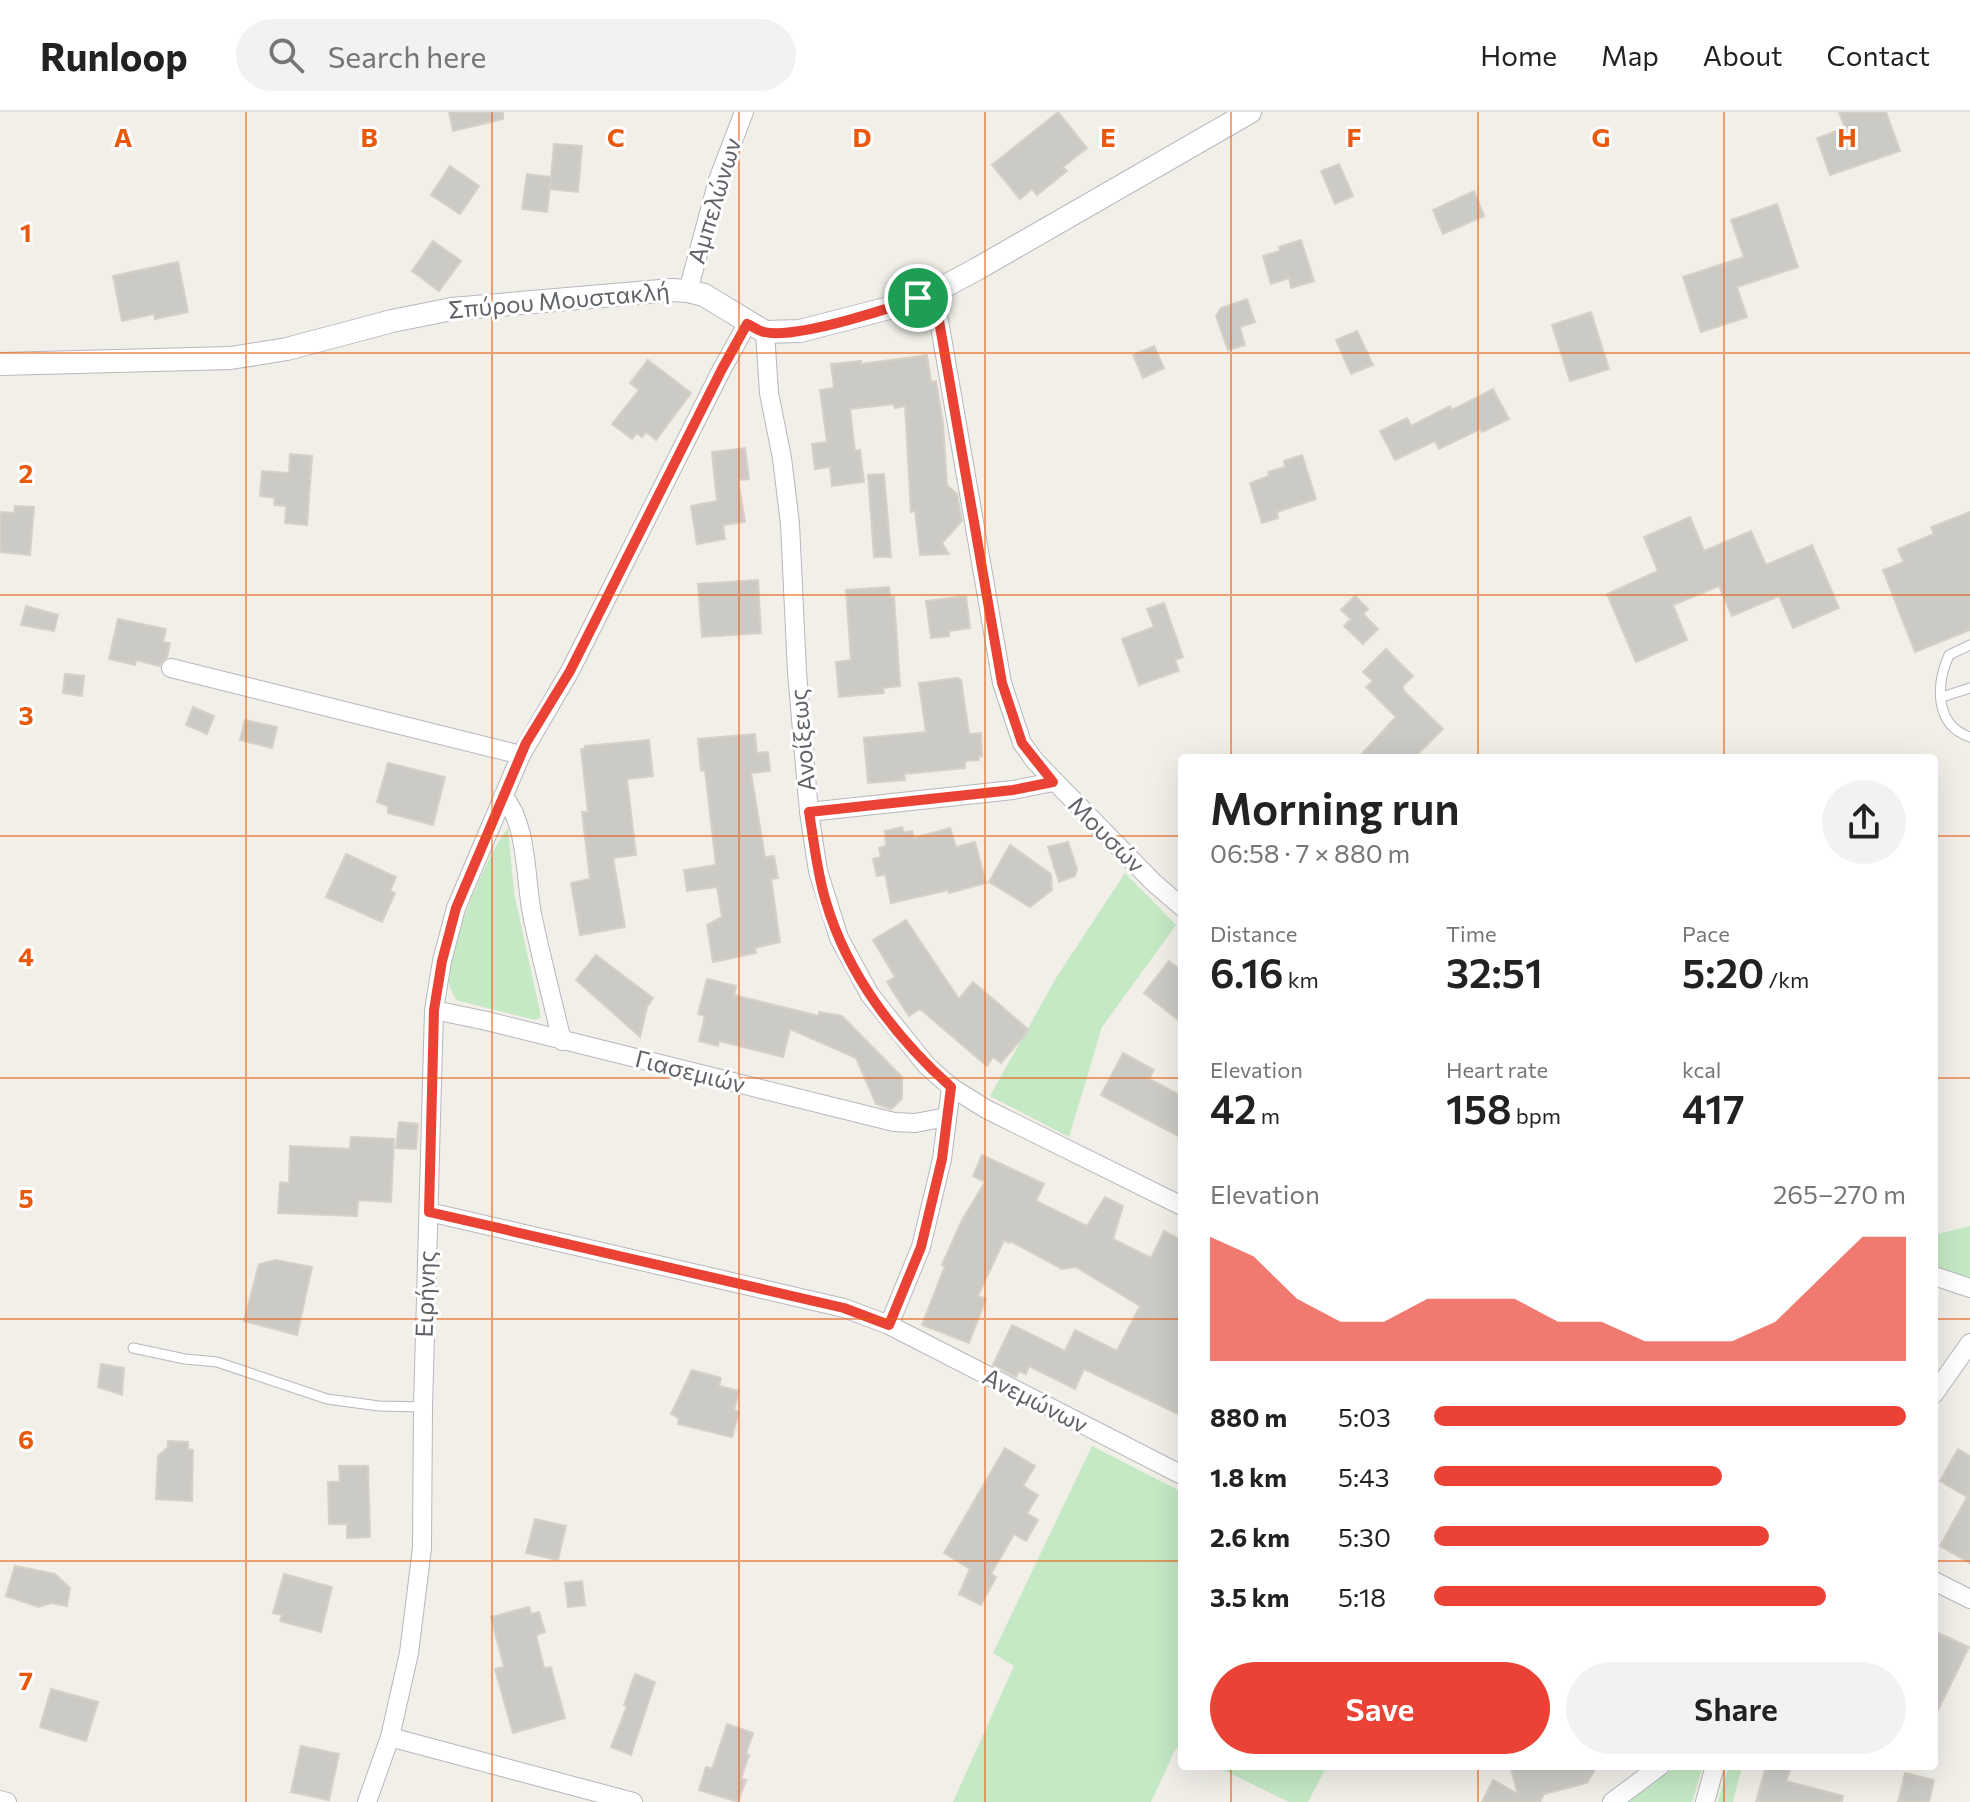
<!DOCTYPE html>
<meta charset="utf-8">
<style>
:root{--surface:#fff;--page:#f2f2f2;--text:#222;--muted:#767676;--line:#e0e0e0;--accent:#ea4335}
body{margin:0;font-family:Commissioner,sans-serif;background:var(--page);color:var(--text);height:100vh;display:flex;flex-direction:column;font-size:30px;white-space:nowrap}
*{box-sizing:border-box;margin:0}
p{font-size:26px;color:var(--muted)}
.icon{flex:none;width:44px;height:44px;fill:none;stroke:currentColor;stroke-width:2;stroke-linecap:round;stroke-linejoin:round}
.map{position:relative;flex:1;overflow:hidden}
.sheet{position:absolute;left:1178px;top:642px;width:760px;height:1016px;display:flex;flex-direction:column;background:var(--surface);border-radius:8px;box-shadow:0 8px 32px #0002}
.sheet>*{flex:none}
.pin{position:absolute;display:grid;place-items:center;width:68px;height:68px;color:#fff;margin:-34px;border:4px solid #fff;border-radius:50%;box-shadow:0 2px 8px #0007}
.round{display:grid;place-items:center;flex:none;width:84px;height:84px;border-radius:42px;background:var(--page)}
.overview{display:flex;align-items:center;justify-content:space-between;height:136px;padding:0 32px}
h1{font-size:44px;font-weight:600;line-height:60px}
.figures{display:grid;grid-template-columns:repeat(3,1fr);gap:12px;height:136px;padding:8px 32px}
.figures div{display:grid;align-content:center}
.figures b{font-size:40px;font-weight:600}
.figures small{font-size:22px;font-weight:400}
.figures p{font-size:22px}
.chart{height:224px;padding:16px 32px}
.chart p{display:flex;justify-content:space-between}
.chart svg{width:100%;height:144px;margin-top:8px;fill:var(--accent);opacity:.7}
.action{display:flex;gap:16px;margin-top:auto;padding:16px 32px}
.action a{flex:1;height:92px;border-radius:48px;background:var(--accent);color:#fff;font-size:32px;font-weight:600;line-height:92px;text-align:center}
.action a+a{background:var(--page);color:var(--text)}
ul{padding:0 32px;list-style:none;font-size:26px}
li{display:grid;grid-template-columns:128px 96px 1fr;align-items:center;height:60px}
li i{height:20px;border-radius:10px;background:var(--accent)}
header{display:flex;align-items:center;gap:48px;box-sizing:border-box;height:112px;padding:0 40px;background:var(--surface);border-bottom:2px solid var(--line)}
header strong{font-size:38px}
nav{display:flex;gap:44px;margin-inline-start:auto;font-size:28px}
.search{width:560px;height:72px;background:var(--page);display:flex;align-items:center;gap:20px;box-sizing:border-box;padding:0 28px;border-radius:44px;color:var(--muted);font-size:30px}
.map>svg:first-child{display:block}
.green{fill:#c5e8c5}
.building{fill:#cccac5;stroke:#d6d1c6;stroke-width:2}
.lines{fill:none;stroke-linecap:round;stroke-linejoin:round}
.service-casing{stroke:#b5b8bc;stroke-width:11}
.minor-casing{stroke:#b5b8bc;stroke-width:20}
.tertiary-casing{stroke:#b5b8bc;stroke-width:24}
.service{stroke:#fff;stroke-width:9}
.minor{stroke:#fff;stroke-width:18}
.tertiary{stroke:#fff;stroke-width:22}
.route-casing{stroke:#fff;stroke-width:16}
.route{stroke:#ea4335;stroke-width:10}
.grid{fill:none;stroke:#e8590c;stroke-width:2;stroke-opacity:0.55}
.labels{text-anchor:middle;stroke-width:6;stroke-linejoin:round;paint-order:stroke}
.street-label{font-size:24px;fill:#5f6368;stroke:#fff}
.grid-label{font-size:26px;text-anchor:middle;font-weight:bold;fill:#e8590c;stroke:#fff;stroke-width:6;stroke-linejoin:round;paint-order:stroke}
</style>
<header>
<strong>Runloop</strong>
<div class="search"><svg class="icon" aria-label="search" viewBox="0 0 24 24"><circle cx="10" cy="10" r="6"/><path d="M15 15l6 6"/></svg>Search here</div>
<nav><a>Home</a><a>Map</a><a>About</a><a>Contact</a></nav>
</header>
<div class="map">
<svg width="1970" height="1690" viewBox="0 0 1970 1690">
<rect width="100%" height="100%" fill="#f1efe8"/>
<!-- green -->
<path class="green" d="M508,716L514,781L540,900V906L535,908L456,888C453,882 450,877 449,870C447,838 487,742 508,716Z
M1125,761L1176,813L1102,915L1069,1025L990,984L1056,866Z
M1970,1114V1167L1934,1154V1123Z
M1092,1334L1182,1380V1638L1176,1636L1151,1690H953L1014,1554L993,1541Z
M1215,1654H1327L1308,1690H1289Z
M1676,1654H1703L1692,1690H1628Z
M1729,1654H1742L1733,1690H1718Z"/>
<!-- building -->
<path class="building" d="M449,0H503V7L453,19Z
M1058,0L1087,36L1063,55L1067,59L1037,83L1032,77L1020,87L992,53Z
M1839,0H1886L1900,39L1830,63L1817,26L1845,16Z
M554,32L582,34L578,80L550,77Z
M1339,52L1353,84L1335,92L1321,59Z
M450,54L479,74L460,102L431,83Z
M527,62L551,65L547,100L522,97Z
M1474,79L1484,104L1443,122L1433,98Z
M1777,92L1798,155L1737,175L1747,205L1701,220L1683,165L1744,145L1731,108Z
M1301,128L1314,169L1291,176L1289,166L1271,172L1263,144L1280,139L1279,135Z
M433,129L461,149L439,179L412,159Z
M178,150L188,200L155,207L154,202L122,209L113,164Z
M1247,187L1255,210L1240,215L1245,233L1228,238L1216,204L1221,196Z
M1591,200L1609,257L1570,269L1552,213Z
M1357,219L1373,253L1351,262L1336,228Z
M1154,234L1164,256L1143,266L1133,243Z
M927,243L931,270L936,269L943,311L947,373L957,382L962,409L942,431L949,442L920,443L915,399L911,400L905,294L895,296L894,292L850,297L855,339L860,338L864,370L832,374L830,355L815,357L812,332L827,330L820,278L834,276L831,252L861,249V252Z
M648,248L691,281L656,328L646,320L642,325L637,321L632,327L612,312L639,278L630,271Z
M1493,277L1509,307L1482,320L1480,317L1439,337L1435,329L1395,348L1380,319L1407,306L1411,314L1450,294L1452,298Z
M745,336L749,367L738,368L745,410L723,413L725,427L697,432L691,394L717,389L712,340Z
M290,342L312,344L307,413L285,411L286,394L274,393L275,386L260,384L262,359L289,361Z
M1302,343L1316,387L1277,400L1278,406L1262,411L1250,371L1269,364L1268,360L1285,355L1284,349Z
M884,362L891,445H874L868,363Z
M15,394L34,395L30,443L0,440V400L14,401Z
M1970,400V518L1915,540L1883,458L1904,450L1898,437L1934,422L1931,415Z
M1690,405L1704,439L1751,419L1766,453L1812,433L1839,496L1793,516L1779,484L1732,504L1719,474L1673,493L1687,528L1636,550L1607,482L1658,459L1644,425Z
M758,468L761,521L702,525L698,472Z
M889,475L890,485H894L900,574L883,576L884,581L839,585L836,550L851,548L846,478Z
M966,484L970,516L949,519V524L931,526L926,489Z
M1355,484L1368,497L1363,502L1378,517L1363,532L1344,514L1351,507L1341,498Z
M1164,491L1183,545L1175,548L1179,559L1139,573L1122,527L1154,515L1147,497Z
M26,494L58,503L54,519L21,513Z
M118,507L166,517L163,530L170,531L167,545L159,554L136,548L135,553L109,547Z
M1386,537L1413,564L1402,575L1406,581L1443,617L1414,646H1358L1396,605L1366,575L1373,569L1363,560Z
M65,562L84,564L82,584L63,581Z
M957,566L961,568L969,622L981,621L982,644H979V648L965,649V656L904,662L905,668L868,671L864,626L926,620L919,571Z
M193,595L214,604L207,622L186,613Z
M245,608L277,615L272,636L240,628Z
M755,622L757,641L768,640L770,659L751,661L765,745L774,744L778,766L771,767L780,830L755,836L756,841L713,850L707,813L722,805L717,775L687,779L684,758L716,753L705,658L701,659L698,627Z
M649,628L653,664L627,667L636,743L613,746L625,815L580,823L571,771L590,767L582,700H588L581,637H585V634Z
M388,651L445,665L433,713L388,701V694L377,690Z
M902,715L904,721L912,719L914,726L950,716L956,735L975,730L986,771L949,781L948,778L891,791L885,762L877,764L873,747L881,745L879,736L886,734L885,719Z
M1068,730L1077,757L1075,764L1059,770L1048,735Z
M1010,733L1051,762L1052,778L1030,795L989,770Z
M346,742L396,765L390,779L395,781L382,810L326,785Z
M906,808L959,887L973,870L1029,918L1001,951L993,945L987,954L920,897L909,904L887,870L895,865L873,828Z
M596,843L653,886L647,895L640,925L576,868Z
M1169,849L1182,859V911L1144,881Z
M707,867L736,874L734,883L819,904V900L842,904L902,965V987L891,997L876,992L856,946L790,917L783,945L719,929L718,934L699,929L705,904L698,902Z
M1123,941L1154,958L1149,967L1182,984V1026L1101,983Z
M399,1010L418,1012L416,1037L396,1036Z
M351,1025L394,1027L391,1090L358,1088L357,1104L278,1101L280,1070L289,1071L290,1034L350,1037Z
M982,1043L1044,1072L1036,1089L1087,1114L1105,1085L1123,1094L1113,1127L1151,1146L1164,1119L1182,1128V1304L1084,1257L1075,1277L1029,1254L1026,1262L1019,1259L1016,1265L993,1253L1012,1213L1065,1239L1075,1218L1117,1239L1140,1194L1076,1155L1062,1157L1010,1129L1009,1131L1004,1128L978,1184L986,1187L969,1231L922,1213L945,1154L942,1153L962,1108L985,1070L973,1064Z
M276,1148L312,1155L297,1223L244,1209L259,1152Z
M101,1252L124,1256L122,1283L98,1275Z
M692,1258L721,1266L719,1274L739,1279L734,1298L739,1300L732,1325L678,1312L679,1306L671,1302Z
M168,1329L188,1330V1337L193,1338L192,1389L156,1387L158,1344L168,1335Z
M1005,1336L1035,1354L1023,1374L1038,1383L1027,1401L1038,1408L1026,1429L1014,1422L991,1462L996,1465L981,1493L959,1482L970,1457L944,1441Z
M1958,1337L1970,1344V1451L1940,1434L1967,1385L1940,1369Z
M339,1354H368L370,1425L347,1426V1412H329L328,1370H340Z
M535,1407L566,1414L558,1448L526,1441Z
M15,1454L55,1462L70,1476L67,1494L51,1491L39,1495L6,1484Z
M284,1462L332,1475L321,1520L280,1509L282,1503L273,1501Z
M582,1469L585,1493L568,1495L565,1471Z
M529,1495L531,1502L539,1500L545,1520L536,1523L544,1556L551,1555L565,1606L513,1621L495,1557L504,1555L491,1505Z
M1934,1519L1969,1535L1934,1606Z
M635,1562L655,1570L631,1643L611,1635L627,1594L624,1593Z
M51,1577L98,1590L86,1629L40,1615Z
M727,1612L753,1621L746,1642L749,1643L741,1667L746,1668L738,1690L699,1678L706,1655L712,1657Z
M301,1634L339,1642L329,1688L291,1680Z
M1510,1654H1597L1587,1671L1544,1682L1540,1690H1482L1493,1668L1518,1682Z
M1766,1654H1792L1786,1669L1843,1684L1842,1690H1756Z
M1905,1661L1934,1668L1929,1690H1898Z"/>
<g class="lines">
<!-- service casing -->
<g class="service-casing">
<path id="service" d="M1970,533L1949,543C1936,572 1934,613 1970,625
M1942,585L1970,576
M133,1236L185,1247L217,1250L327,1287L379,1294L423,1295"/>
</g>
<!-- minor casing -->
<g class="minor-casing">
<path id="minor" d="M688,179L718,68L744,0
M934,180L1002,571L1022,631L1035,649L1153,770L1182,795
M765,220L769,281L782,346L790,412L797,560L809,700L818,759L839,826L870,883L927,954L951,975L986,997L1182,1094
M171,556L521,643
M503,684C528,712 525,766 532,802C541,845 552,887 562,929
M809,700L1013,678L1053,670
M434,898L487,909L894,1010L915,1011L947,1005
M429,1100L844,1196L889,1213L921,1135L942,1047L951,975
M1934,1164L1970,1176
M889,1213L1182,1363
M1934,1282L1970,1231
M1934,1469L1970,1487
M390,1625L633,1690
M0,1688L7,1690
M367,1690L390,1625L409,1541L422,1436L423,1295L434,898L442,849L456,796L521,643L570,559L722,257L747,212
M1612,1690L1660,1654
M1705,1690L1715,1654"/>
</g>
<!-- tertiary casing -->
<g class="tertiary-casing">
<path id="tertiary" d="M0,252L231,246L287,237L392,209L452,197L672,178L688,179L704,183L765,220L800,219L889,196L934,180L977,157L1250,0"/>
</g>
<!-- service -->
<use href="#service" class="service"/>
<!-- minor -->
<use href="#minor" class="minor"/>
<!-- tertiary -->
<use href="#tertiary" class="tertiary"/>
</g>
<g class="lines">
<!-- route casing -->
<g class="route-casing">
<path id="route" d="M934,180L1002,571L1022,631L1053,670L1013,678L809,700C814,730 817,761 826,790C847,862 896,926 951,975L942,1047L921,1135L889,1213L844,1196L429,1100L434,898L442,849L456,796L526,631L570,559L722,257L747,212C752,214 759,219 764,220C797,228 901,193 934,180Z"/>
</g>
<!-- route -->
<use href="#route" class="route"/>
</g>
<!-- grid -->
<path class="grid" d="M246,0V1690M492,0V1690M739,0V1690M985,0V1690M1231,0V646M1478,0V646M1724,0V646M0,241H1970M0,483H1970M0,724H1182M1934,724H1970M0,966H1182M1934,966H1970M0,1207H1182M1934,1207H1970M0,1449H1182M1934,1449H1970M1231,1654V1690M1478,1654V1690M1724,1654V1690"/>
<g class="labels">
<!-- street labels -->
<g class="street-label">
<text transform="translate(715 89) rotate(-73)" y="8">Αμπελώνων</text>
<text transform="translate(559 189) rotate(-5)" y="8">Σπύρου Μουστακλή</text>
<text transform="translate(803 628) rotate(-95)" y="8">Ανοίξεως</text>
<text transform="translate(1106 723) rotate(45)" y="8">Μουσών</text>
<text transform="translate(690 960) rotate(14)" y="8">Γιασεμιών</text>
<text transform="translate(426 1182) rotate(-88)" y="8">Ειρήνης</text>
<text transform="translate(1035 1289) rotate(27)" y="8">Ανεμώνων</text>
</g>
</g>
<g class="grid-label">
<text x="123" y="35">A</text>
<text x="369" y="35">B</text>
<text x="616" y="35">C</text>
<text x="862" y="35">D</text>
<text x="1108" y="35">E</text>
<text x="1354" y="35">F</text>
<text x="1601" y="35">G</text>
<text x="1847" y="35">H</text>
<text x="26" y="130">1</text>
<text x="26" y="371">2</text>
<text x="26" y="613">3</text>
<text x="26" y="854">4</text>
<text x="26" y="1096">5</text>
<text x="26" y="1337">6</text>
<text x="26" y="1578">7</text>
</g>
</svg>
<div class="pin" style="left:918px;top:186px;background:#1e9e55"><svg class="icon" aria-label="arrive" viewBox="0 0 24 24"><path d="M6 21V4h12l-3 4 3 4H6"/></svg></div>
<section class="sheet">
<div class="overview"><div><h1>Morning run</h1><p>06:58 · 7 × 880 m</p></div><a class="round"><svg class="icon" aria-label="share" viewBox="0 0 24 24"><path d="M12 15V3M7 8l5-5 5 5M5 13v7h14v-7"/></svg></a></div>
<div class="figures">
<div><p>Distance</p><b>6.16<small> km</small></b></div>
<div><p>Time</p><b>32:51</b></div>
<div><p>Pace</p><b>5:20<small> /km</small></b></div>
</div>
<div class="figures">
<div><p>Elevation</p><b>42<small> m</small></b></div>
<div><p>Heart rate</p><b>158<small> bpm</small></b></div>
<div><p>kcal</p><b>417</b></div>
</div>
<div class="chart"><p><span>Elevation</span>265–270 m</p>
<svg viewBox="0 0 160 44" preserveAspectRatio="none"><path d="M0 44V6L10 12L20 25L30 32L40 32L50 25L60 25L70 25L80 32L90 32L100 38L110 38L120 38L130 32L140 19L150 6L160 6V44z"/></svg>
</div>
<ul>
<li><b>880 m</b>5:03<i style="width:100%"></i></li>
<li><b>1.8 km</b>5:43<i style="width:61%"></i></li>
<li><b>2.6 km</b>5:30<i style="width:71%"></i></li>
<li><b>3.5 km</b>5:18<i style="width:83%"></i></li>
</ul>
<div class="action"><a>Save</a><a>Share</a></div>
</section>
</div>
